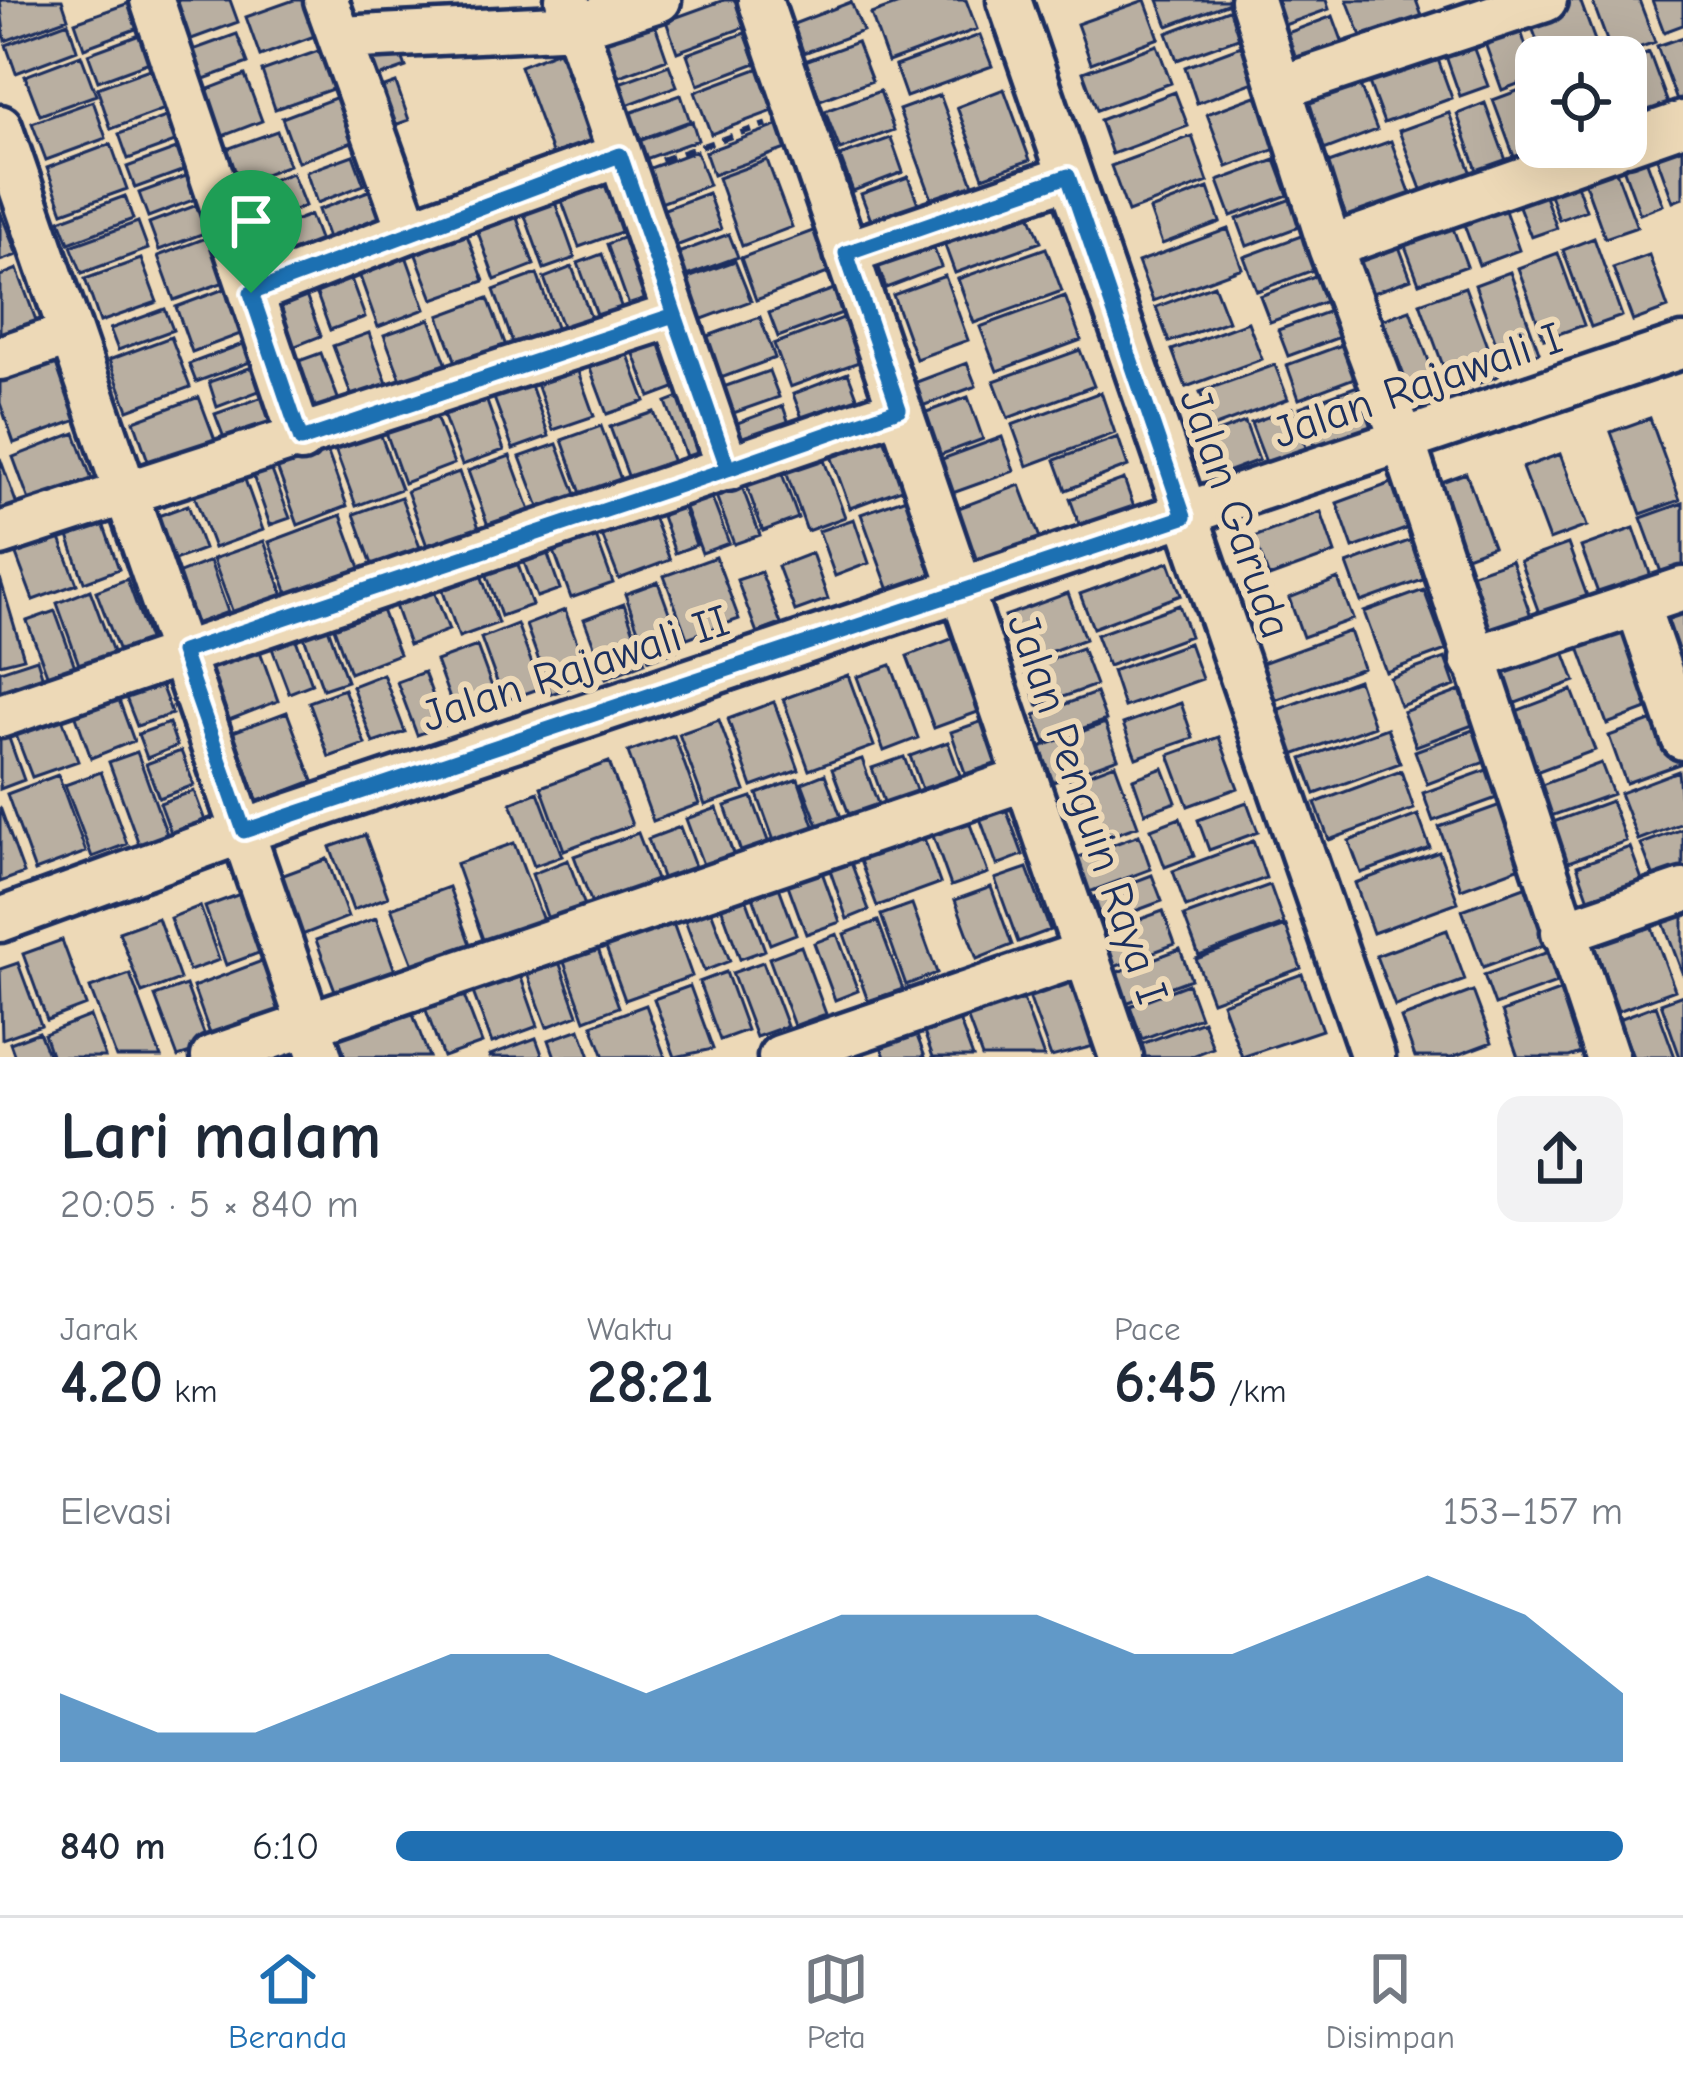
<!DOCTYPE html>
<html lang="id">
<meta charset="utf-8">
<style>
:root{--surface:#fff;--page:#f2f2f3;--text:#1f2937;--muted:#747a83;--line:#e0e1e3;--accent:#1f6fb2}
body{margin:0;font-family:"Comic Neue",sans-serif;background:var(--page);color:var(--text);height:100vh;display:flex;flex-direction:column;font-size:45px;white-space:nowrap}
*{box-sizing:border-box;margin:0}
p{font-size:39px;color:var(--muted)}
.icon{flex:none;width:66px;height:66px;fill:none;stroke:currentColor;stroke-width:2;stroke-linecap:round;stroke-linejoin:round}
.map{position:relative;height:1057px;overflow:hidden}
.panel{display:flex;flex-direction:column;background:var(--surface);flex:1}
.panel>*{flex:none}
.fabs{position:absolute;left:1515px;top:36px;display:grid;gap:24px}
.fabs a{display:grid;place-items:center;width:132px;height:132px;border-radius:24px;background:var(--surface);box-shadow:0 12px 48px #0002;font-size:60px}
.pin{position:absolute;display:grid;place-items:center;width:102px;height:102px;color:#fff;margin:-123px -51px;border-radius:50% 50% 50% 0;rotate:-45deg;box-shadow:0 0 12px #0007}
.pin .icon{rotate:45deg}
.round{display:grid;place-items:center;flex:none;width:126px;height:126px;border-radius:24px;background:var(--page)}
.overview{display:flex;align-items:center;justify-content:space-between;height:204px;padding:0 60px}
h1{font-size:66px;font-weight:800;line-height:90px}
.figures{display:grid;grid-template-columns:repeat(3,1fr);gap:18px;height:204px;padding:12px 60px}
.figures div{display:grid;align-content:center}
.figures b{font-size:60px;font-weight:800}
.figures small{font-size:33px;font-weight:400}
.figures p{font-size:33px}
.chart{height:336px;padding:24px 60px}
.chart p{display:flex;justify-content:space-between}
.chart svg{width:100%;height:216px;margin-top:12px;fill:var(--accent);opacity:.7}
ul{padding:0 60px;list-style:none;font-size:39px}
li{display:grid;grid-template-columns:192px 144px 1fr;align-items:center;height:90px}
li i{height:30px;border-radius:15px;background:var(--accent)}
.tab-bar{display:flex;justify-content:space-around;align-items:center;height:168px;border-top:3px solid var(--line);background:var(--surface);font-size:33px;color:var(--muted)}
.tab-bar a{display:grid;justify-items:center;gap:6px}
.tab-bar .active{color:var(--accent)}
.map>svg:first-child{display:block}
.building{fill:#b9afa1;stroke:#1b2f5e;stroke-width:3}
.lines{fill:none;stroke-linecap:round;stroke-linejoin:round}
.minor-casing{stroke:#1b2f5e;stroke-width:51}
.path{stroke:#1b2f5e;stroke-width:6;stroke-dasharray:12 9;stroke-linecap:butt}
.minor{stroke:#edd9b7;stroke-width:42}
.route-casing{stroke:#fff;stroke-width:24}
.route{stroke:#1f6fb2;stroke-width:15}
.labels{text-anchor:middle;stroke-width:12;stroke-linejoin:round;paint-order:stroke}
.street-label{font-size:45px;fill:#1b2f5e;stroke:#edd9b7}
</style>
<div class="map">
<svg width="1683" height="1057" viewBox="0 0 1683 1057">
<rect width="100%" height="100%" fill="#edd9b7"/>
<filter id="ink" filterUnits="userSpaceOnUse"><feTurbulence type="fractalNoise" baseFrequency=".00833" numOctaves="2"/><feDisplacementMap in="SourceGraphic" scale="24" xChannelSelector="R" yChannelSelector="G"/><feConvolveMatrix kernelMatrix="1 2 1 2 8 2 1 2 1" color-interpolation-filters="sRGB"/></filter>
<g filter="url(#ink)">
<!-- building -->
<path class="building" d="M0,0H62L68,18L5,41Z
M170,0H230L238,22L186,41Z
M294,0H308L320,34L260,56L246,17Z
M724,0H735L745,27L677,52L666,21Z
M910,0H966L977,29L888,62L871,14Z
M1145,0L1159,38L1091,63L1077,24Z
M1158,0H1231L1232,2L1168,26Z
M1266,0H1326L1329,9L1276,28Z
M1347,0H1416L1423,19L1363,41Z
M1557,0H1580L1601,57H1543L1526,11Z
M1592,0H1639L1655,42L1613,57Z
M1652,0H1683V25L1664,32Z
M132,2L141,27L84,48L75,22Z
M851,2L863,31L801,54L791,25Z
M1231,9L1241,37L1177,60L1167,33Z
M1333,16L1347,54L1288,76L1274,38Z
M68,22L77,50L16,73L6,45Z
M654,22L667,59L609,80L596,43Z
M1518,22L1536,77L1502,90L1482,35Z
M145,33L155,60L98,81L88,54Z
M745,33L756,63L698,85L687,54Z
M237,34L248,63L201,80L190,51Z
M980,35L992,66L906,97L895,66Z
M1469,36L1488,86L1460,96L1442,45Z
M1683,37V108L1680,109L1657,46Z
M857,42L872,81L820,100L805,61Z
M1252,42L1265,78L1197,103L1185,67Z
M397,43L406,67L364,82L355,59Z
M574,45L613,149L558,169L520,66Z
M1157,45L1171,83L1097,110L1083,72Z
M324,49L338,87L275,109L262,71Z
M1435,51L1452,98L1384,123L1367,77Z
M1649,52L1670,109L1632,123L1626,106V61Z
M81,55L96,95L40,115L25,76Z
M166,63L181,103L111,129L97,88Z
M669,65L677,86L619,108L611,86Z
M762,67L778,109L711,134L695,92Z
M245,75L262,121L215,139L198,93Z
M1356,75L1377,130L1316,153L1295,97Z
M396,83L409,120L378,131L365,94Z
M1536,84V147H1557L1516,162L1493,100Z
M1004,89L1030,160L983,177L957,107Z
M880,91L894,130L840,150L825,111Z
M1269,91L1289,144L1227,167L1207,114Z
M1175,92L1188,126L1112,154L1100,120Z
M343,95L360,139L298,162L282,118Z
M681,95L690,121L628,144L618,117Z
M940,95L978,198L937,213L899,110Z
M93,101L106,138L46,160L32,123Z
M1485,103L1507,163L1478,173L1457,114Z
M177,113L186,138L128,159L119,134Z
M1449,113L1474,179L1424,197L1399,131Z
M692,121L698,140L640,161L634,143Z
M785,123L794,146L713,175L705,152Z
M277,131L289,165L225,189L213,154Z
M1192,136L1208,182L1128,212L1111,166Z
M1683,136V198L1673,202L1653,147Z
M891,138L903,172L853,191L840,156Z
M1391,141L1411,195L1347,218L1326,164Z
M111,144L127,189L63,212L47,168Z
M190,144L198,165L135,188L127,167Z
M696,151L709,185L650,207L637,173Z
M1643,151L1663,205L1640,214L1620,159Z
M353,155L364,185L317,203L306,172Z
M767,160L792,227L742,246L718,178Z
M1275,160L1288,195L1231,216L1218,181Z
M1612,160L1637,227L1605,238L1581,172Z
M608,170L629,229L579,247L557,188Z
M200,171L209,194L148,217L139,193Z
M292,173L305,206L250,227L238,192Z
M1573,173L1586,210L1559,220L1546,183Z
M908,177L922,214L875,231L861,194Z
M1541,186L1557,228L1531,237L1515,196Z
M379,187L396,232L334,255L318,210Z
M1208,188L1220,222L1162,244L1150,210Z
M551,191L575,258L544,269L520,202Z
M708,193L721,229L668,249L654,213Z
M125,196L133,219L69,243L60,220Z
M1294,198L1304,225L1247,246L1237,219Z
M1501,199L1519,250L1479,265L1460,214Z
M1025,201L1041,242L955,273L940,232Z
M205,202L215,229L159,250L149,223Z
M514,210L534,265L495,280L475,224Z
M0,211L17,255L0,261Z
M1447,212L1467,266L1419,283L1399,230Z
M310,215L325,255L269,276L254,236Z
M138,222L148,249L82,273L71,246Z
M463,224L484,281L433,299L411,242Z
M818,229L833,271L756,300L741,258Z
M1228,229L1242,268L1153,301L1138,262Z
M1312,232L1324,266L1257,291L1244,257Z
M928,233L941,267L886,288L874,254Z
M1394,233L1411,279L1367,295L1351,249Z
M632,234L658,305L632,314L607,244Z
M729,234L738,257L678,279L670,256Z
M214,235L230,280L174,300L158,256Z
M1594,238L1622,316L1591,327L1563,250Z
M1046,248L1062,291L974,323L958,279Z
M405,253L425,309L378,327L358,271Z
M1558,253L1584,325L1544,339L1518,268Z
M602,254L625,317L601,326L578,263Z
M1649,255L1668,308L1633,321L1613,268Z
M141,259L157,302L100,322L85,279Z
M735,261L751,301L689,324L674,283Z
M572,267L593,323L565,334L544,278Z
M17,269L40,331L0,346V276Z
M1510,272L1539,352L1504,365L1475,285Z
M1323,273L1332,299L1270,322L1260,296Z
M537,274L557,330L514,346L494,290Z
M350,276L365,317L330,330L315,289Z
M945,276L968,340L916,359L893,295Z
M302,285L321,336L288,349L269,297Z
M1214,285L1228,321L1169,342L1156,307Z
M842,286L850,310L778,337L769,313Z
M1465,287L1498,376L1453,393L1420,303Z
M227,288L243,333L192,352L176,307Z
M1065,296L1081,340L997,371L980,327Z
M488,298L507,349L458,368L439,316Z
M1338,308L1348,334L1288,356L1278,330Z
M165,309L173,330L118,350L110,329Z
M1410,310L1437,383L1398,398L1370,324Z
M851,315L867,359L790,387L774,344Z
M760,317L775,358L710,382L694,341Z
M430,319L449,371L404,388L384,335Z
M1248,322L1262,359L1186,387L1172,350Z
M671,331L690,382L650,397L631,346Z
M369,333L389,389L354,402L333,346Z
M171,337L190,387L128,410L109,360Z
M259,338L266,356L196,382L189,364Z
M1350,342L1362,375L1299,399L1287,365Z
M624,344L645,401L607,414L586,358Z
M1080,350L1094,386L1008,418L994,381Z
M52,352L77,420L14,443L0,403V371Z
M321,353L342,409L306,423L285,366Z
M264,363L272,386L217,407L209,382Z
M575,363L594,416L553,430L535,378Z
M967,363L976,386L922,406L914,383Z
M1275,365L1288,399L1213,427L1200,392Z
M769,371L779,397L722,417L712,391Z
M848,373L862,410L807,431L793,394Z
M528,377L549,436L513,449L491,390Z
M1366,383L1382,425L1316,450L1300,407Z
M277,392L293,436L232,459L215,414Z
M692,392L713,450L687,459L666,402Z
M1101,392L1115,433L1027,466L1012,425Z
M484,393L504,450L462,465L441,409Z
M199,397L218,448L152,472L134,421Z
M968,397L983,439L937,456L921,414Z
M432,406L454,464L404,483L383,424Z
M783,406L794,438L736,460L724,428Z
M1292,408L1307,450L1267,465L1251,423Z
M654,412L677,473L633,489L610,427Z
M1650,418L1680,500L1641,514L1611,432Z
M1245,422L1259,460L1224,473L1210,435Z
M377,425L401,489L356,506L332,441Z
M601,426L623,485L583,499L562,440Z
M881,426L904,488L850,508L827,445Z
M75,433L95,488L33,511L13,457Z
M1002,437L1014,471L947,495L934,462Z
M1118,437L1128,466L1066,490L1055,460Z
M557,444L579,502L542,515L520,457Z
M325,445L347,506L298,525L275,462Z
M821,452L845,517L807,531L784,466Z
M1560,454L1587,526L1549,540L1522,468Z
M510,456L532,516L490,531L468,471Z
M0,458L21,516L0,524Z
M269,463L290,518L270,525L251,470Z
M780,468L798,518L763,531L745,481Z
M459,472L483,539L431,557L407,491Z
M1466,473L1493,546L1455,560L1428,487Z
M243,474L263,530L214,548L193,492Z
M1124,479L1135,510L1081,529L1070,499Z
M1397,481L1414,526L1353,548L1337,503Z
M741,484L760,535L734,544L715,493Z
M1020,485L1040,538L976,561L956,509Z
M709,490L729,543L702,553L682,500Z
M401,497L421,550L373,567L354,514Z
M679,497L696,545L675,553L658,505Z
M906,498L935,576L890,593L861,514Z
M1683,503V577L1665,583L1641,518Z
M188,505L204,549L166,563L150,519Z
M650,509L670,560L619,579L599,527Z
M1321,512L1335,553L1269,577L1254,537Z
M100,515L119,569L84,582L65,528Z
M341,515L363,576L291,602L269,542Z
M854,519L869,563L835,576L819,531Z
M56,528L77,584L33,600L12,544Z
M593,528L613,583L571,598L551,543Z
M1634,528L1653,582L1601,601L1581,547Z
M1417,538L1431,577L1361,602L1347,564Z
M264,541L286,603L236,621L213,559Z
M1568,544L1590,604L1542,621L1520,561Z
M546,549L560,589L537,597L522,557Z
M812,553L828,599L795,611L778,566Z
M716,557L739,619L687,638L664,576Z
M516,559L532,605L501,616L485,570Z
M1511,560L1535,627L1487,645L1462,577Z
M210,561L228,612L195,624L177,574Z
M1169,562L1181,595L1093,628L1080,594Z
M480,572L498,623L459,637L441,586Z
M761,572L781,624L757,633L737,580Z
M0,578L24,658L0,664Z
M127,579L152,648L122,659L96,591Z
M1338,579L1353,619L1303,637L1289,598Z
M658,582L682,648L649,660L625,594Z
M432,586L449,630L409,645L393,600Z
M90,590L116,660L82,673L57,603Z
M1424,590L1446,650L1386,672L1364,612Z
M1068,593L1085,639L1022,662L1005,616Z
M624,604L645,663L606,678L584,619Z
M1179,605L1190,636L1108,666L1096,635Z
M382,610L399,654L350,673L334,628Z
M565,610L591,680L551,694L526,625Z
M55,611L77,672L50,682L27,621Z
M1683,613V661H1682L1666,619Z
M1627,614L1660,704L1607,724L1574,634Z
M517,624L541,688L504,701L481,638Z
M327,625L347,681L323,689L303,634Z
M1350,631L1363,668L1275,700L1262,663Z
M294,634L312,684L289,693L270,643Z
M959,636L986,709L934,728L907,656Z
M1559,638L1575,681L1513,704L1497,661Z
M257,643L278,701L229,720L208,662Z
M1189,643L1202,679L1124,707L1112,671Z
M477,646L499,706L458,721L436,661Z
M1082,648L1096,685L1038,706L1024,669Z
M1445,658L1455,686L1400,706L1390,678Z
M37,659L48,695L0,710V671Z
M891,665L918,738L884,751L857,677Z
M424,672L444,725L417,735L397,682Z
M383,674L405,732L373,743L352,686Z
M848,675L874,746L809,770L783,699Z
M158,677L172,714L137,726L123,690Z
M1358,680L1374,726L1293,755L1277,710Z
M115,689L134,741L91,758L72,705Z
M344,689L365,744L329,757L309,702Z
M1465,689L1478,723L1416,746L1403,712Z
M1572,690L1595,750L1533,773L1511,713Z
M1096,693L1106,720L1045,742L1035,715Z
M774,702L799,770L752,787L728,719Z
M1181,703L1193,738L1136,758L1123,724Z
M57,705L78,761L32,777L11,722Z
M287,712L313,781L258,802L233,732Z
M1665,716L1682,763L1626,783L1609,736Z
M719,720L745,791L705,805L679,734Z
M986,720L1007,774L970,787L951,732Z
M169,723L177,746L147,758L138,734Z
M1105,723L1118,758L1053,782L1040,747Z
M5,727L24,780L0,789V729Z
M1481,727L1493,759L1427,784L1415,751Z
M1387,728L1400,763L1315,794L1302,759Z
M674,735L699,804L653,821L628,752Z
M1219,737L1238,788L1188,806L1169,755Z
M948,742L965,789L927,803L910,756Z
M181,751L194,785L159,798L146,764Z
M137,752L168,837L140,847L109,762Z
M904,757L920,801L888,813L872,768Z
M862,759L882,815L853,825L832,769Z
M609,762L632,825L564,850L541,787Z
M1601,763L1613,794L1548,817L1536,787Z
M1115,764L1138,826L1093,842L1070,781Z
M1495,767L1505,795L1433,821L1423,793Z
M1163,768L1176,802L1145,813L1133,779Z
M1401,771L1414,809L1329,840L1315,803Z
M1678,771L1683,823L1638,840L1620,793Z
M101,772L127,844L92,857L65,785Z
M825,774L845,828L822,836L802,783Z
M58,775L86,852L35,871L7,794Z
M798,779L817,834L777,849L757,794Z
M194,791L207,826L173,838L160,803Z
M538,792L562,856L534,866L511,803Z
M752,797L769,844L742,855L725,806Z
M1003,801L1023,855L997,865L977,810Z
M1611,801L1626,841L1563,864L1548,824Z
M1247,802L1258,832L1209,850L1198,820Z
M1506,803L1529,864L1461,889L1439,827Z
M0,807L24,873L0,882Z
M717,808L735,859L705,870L686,819Z
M964,808L988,873L951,886L928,822Z
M1418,815L1430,848L1361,873L1349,841Z
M1180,818L1194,856L1165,867L1151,829Z
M680,827L699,877L666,888L648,839Z
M920,827L940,883L877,906L856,850Z
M1683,829V873L1656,883L1641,844Z
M638,833L658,885L594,909L574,856Z
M365,835L388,897L353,910L330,847Z
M1139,835L1151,869L1084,894L1071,860Z
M1253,841L1266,878L1186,907L1173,871Z
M514,843L545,926L486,948L456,864Z
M1630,847L1645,888L1592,908L1577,866Z
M847,852L869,910L847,919L826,859Z
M1439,852L1458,902L1373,933L1355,883Z
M327,859L348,917L302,935L281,876Z
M568,860L588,914L551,928L532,874Z
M818,861L840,922L806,934L784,874Z
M1027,868L1050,930L1018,942L995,879Z
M1152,875L1162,901L1103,923L1094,897Z
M775,876L796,934L770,944L749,885Z
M1270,885L1284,924L1199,956L1184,916Z
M1530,885L1552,942L1483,967L1462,910Z
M449,887L470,944L413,965L391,908Z
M991,887L1012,945L977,959L955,900Z
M744,892L765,950L740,959L719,901Z
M243,893L264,951L226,965L205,907Z
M912,904L937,973L906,985L881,915Z
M709,905L730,961L704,971L683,915Z
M200,906L219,960L189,971L170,918Z
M668,909L692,976L625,1000L601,934Z
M1163,911L1175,944L1109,969L1096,935Z
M1683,911V975L1662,919Z
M158,918L180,979L142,993L119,932Z
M376,918L395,971L336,993L316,940Z
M878,921L903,989L868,1001L844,934Z
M1651,925L1675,990L1618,1011L1595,946Z
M1286,926L1301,968L1212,1001L1196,959Z
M1447,930L1465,980L1395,1006L1376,956Z
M837,934L858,991L835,1000L814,943Z
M594,938L619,1007L585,1020L560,951Z
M62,940L86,1005L47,1020L23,954Z
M801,946L826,1014L794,1026L769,958Z
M1180,949L1191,979L1118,1006L1107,976Z
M1551,951L1562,981L1495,1005L1484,975Z
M557,956L578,1015L547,1027L525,968Z
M270,958L291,1017L214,1045L193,987Z
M763,962L787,1026L756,1037L732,973Z
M18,963L41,1025L2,1039L0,969Z
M518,969L538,1026L492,1043L471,987Z
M726,972L747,1030L720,1040L699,982Z
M130,974L161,1057H116L90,988Z
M1302,974L1322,1030L1242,1057L1222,1003Z
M1068,976L1094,1046L1051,1057L1027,991Z
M1188,984L1200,1017L1142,1039L1130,1006Z
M186,985L209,1047L178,1057L155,996Z
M690,986L713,1049L675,1057L654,999Z
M1570,987L1592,1049L1569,1057H1518L1502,1012Z
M461,988L482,1043L443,1057L423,1002Z
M1020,991L1044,1057H982L965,1011Z
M1473,991L1492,1042L1452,1057H1415L1401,1018Z
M1683,995V1057H1680L1661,1003Z
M409,1004L429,1057H345L336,1030Z
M646,1005L665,1057H604L592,1025Z
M1656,1005L1675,1057H1633L1619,1019Z
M957,1014L973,1057H933L922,1027Z
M90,1016L105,1057H52L44,1034Z
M1203,1021L1213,1048L1190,1057H1140L1136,1046Z
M914,1028L925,1057H885L879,1041Z
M580,1029L590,1057H555L549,1040Z
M39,1032L49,1057H15L10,1043Z
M536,1038L543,1057H490V1055Z"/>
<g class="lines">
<!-- minor casing -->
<g class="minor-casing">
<path id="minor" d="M152,0L301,440
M326,0L409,231L620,155
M567,0L728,469
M760,0L1121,1057
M1009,0L1373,1057
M1252,0L1330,247L1404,444L1607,1057
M340,38L577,26L659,0
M1282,87L1545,0
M0,127L320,1057
M1626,143L1683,123
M1330,247L1614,147
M846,253L1068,177
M251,293L409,231
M0,358L71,334
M0,534L674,315
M1637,604L1683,738
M1472,659L1683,589
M0,716L899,409
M0,920L244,831L1683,346
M1563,932L1683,891
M213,1057L1025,779
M780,1057L1085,953"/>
</g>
<!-- path -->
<path class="path" d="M661,160L767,124"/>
<!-- minor -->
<use href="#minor" class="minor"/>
</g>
</g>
<g class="lines" filter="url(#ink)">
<!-- route casing -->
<g class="route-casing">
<path id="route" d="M251,293L301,440L674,315L728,469L182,652L244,831L1184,517L1068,176L846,253L899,409L728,469L620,155L251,293"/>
</g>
<!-- route -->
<use href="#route" class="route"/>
</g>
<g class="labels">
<!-- street labels -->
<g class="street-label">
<text transform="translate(1417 384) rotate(-19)" y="16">Jalan Rajawali I</text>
<text transform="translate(1237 513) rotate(71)" y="16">Jalan Garuda</text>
<text transform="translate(575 667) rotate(-18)" y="16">Jalan Rajawali II</text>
<text transform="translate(1089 808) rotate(71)" y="16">Jalan Penguin Raya I</text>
</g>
</g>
</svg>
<div class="fabs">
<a><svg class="icon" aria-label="locate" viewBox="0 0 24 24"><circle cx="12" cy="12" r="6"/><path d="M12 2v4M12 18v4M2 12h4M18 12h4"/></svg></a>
</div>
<div class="pin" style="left:251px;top:293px;background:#1e9e55"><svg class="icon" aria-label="arrive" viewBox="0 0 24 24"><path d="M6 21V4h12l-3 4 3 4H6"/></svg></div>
</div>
<section class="panel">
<div class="overview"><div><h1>Lari malam</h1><p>20:05 · 5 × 840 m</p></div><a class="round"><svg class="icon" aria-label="share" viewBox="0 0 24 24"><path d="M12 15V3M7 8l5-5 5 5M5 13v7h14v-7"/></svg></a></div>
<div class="figures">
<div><p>Jarak</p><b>4.20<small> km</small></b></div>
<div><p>Waktu</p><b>28:21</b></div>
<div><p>Pace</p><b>6:45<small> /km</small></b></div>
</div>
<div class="chart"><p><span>Elevasi</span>153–157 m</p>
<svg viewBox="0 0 160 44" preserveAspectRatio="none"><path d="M0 44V30L10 38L20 38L30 30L40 22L50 22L60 30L70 22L80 14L90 14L100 14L110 22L120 22L130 14L140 6L150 14L160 30V44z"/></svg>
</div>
<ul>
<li><b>840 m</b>6:10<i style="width:100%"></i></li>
</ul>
</section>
<nav class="tab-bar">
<a class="active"><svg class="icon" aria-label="home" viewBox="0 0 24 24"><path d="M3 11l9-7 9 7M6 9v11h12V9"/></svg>Beranda</a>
<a><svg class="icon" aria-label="map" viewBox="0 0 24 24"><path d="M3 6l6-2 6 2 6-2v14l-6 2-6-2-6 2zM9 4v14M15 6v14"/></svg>Peta</a>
<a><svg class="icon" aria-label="saved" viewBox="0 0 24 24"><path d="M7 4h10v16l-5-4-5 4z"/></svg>Disimpan</a>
</nav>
